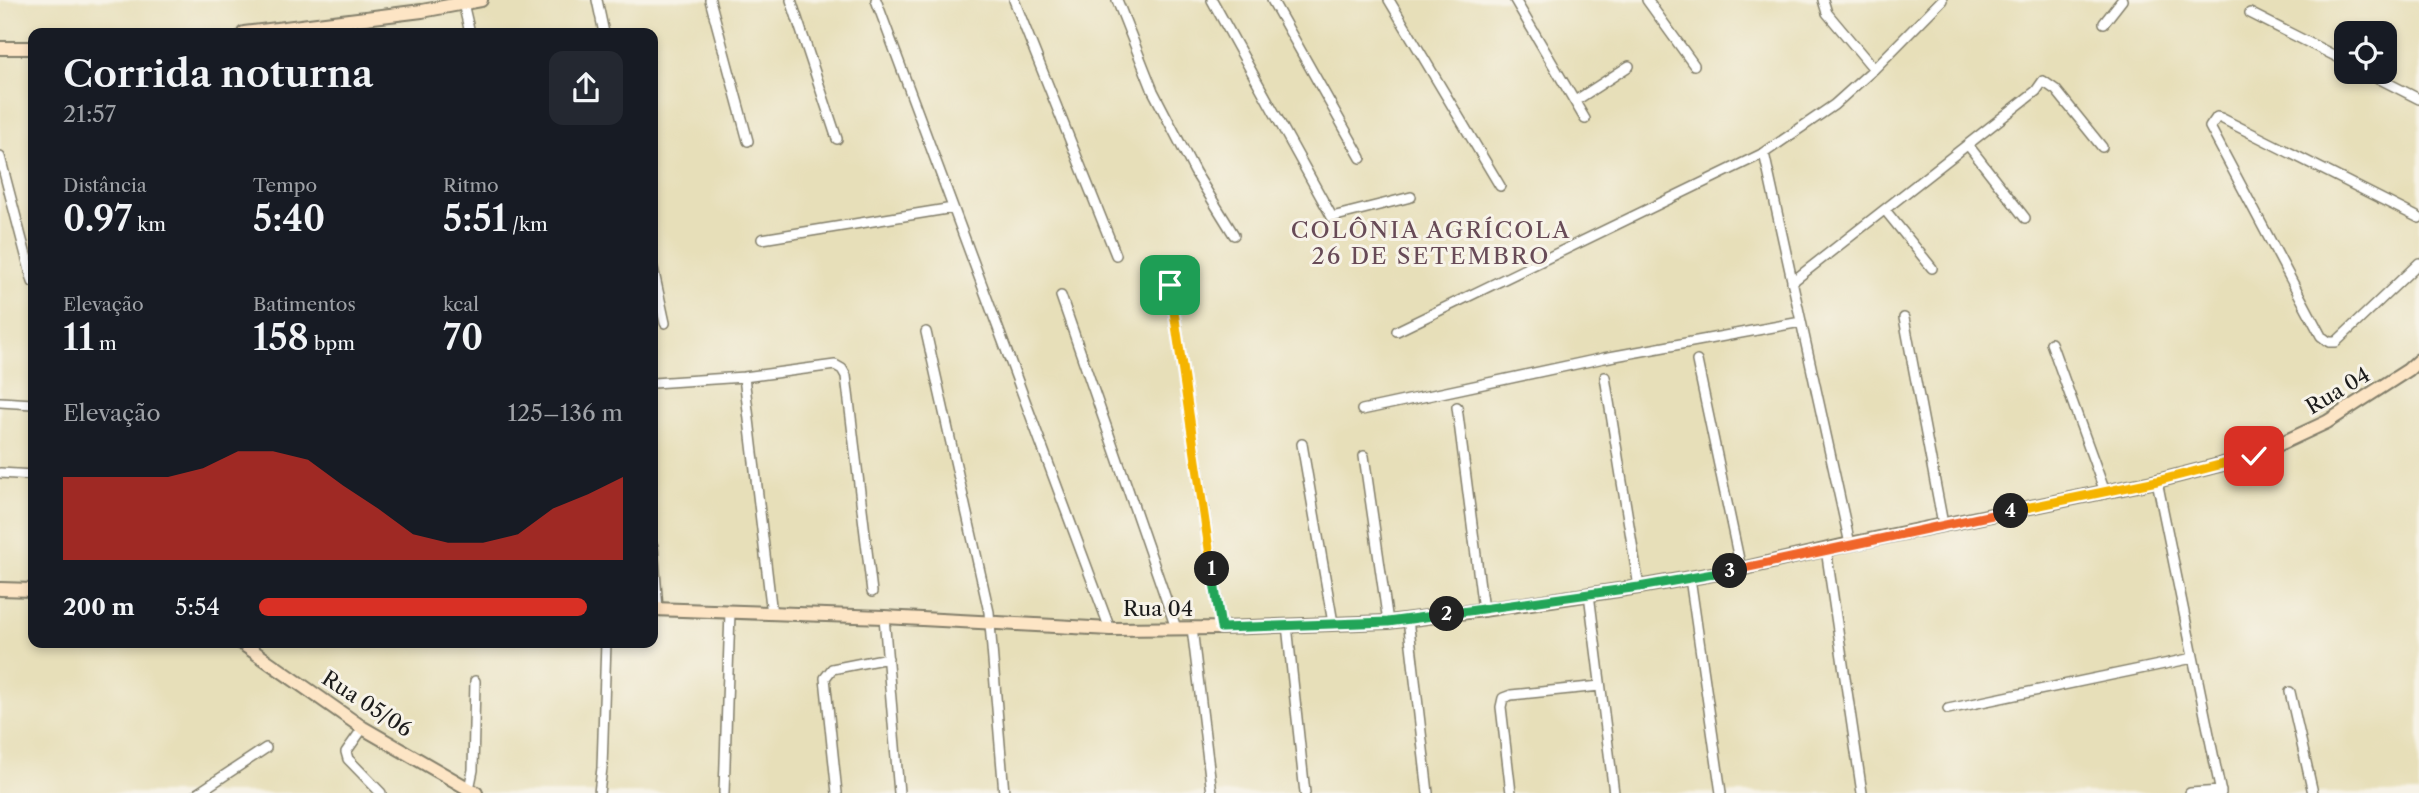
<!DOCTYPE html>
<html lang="pt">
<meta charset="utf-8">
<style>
:root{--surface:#171b24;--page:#242831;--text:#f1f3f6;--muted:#9ea1a6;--accent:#d93025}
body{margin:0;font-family:"Libre Caslon Text",serif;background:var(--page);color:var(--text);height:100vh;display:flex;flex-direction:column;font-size:26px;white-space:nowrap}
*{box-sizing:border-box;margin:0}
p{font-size:23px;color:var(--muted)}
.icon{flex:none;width:38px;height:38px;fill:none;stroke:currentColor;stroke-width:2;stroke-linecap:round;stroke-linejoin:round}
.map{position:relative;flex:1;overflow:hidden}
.drawer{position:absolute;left:28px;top:28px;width:630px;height:620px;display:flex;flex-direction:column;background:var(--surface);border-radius:14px;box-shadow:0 4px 10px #0003}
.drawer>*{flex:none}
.buttons{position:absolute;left:2334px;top:21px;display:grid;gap:14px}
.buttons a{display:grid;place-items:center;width:63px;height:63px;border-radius:14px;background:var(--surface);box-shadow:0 4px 10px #0003;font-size:35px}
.pin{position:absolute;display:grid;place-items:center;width:60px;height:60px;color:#fff;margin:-30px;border-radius:14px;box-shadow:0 4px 10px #0006}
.km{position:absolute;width:35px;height:35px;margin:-18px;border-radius:50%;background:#222;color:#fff;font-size:19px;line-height:35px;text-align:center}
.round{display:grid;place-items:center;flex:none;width:74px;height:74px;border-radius:14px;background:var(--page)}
.summary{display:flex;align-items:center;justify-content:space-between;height:119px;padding:0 35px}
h1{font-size:38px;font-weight:600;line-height:52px}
.figures{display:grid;grid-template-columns:repeat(3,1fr);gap:10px;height:119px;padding:7px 35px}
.figures div{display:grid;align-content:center}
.figures b{font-size:35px;font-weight:600}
.figures small{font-size:19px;font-weight:400}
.figures p{font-size:19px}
.chart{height:196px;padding:14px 35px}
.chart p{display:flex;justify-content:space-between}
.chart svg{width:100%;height:126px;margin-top:7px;fill:var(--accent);opacity:.7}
ul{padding:0 35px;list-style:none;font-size:23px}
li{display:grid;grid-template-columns:112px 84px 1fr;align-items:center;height:52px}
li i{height:18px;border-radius:9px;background:var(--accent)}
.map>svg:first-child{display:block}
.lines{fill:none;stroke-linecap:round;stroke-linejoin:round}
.street-casing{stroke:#827e6a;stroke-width:12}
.secondary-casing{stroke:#827e6a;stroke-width:16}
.street{stroke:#fff;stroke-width:9}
.secondary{stroke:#fde5c5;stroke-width:12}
.split-1-casing{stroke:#fff;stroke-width:14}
.split-2-casing{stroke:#fff;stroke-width:14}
.split-3-casing{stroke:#fff;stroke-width:14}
.split-4-casing{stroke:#fff;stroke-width:14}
.split-5-casing{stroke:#fff;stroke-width:14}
.split-1{stroke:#f5b400;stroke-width:9}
.split-2{stroke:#22a559;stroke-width:9}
.split-3{stroke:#22a559;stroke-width:9}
.split-4{stroke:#f0652b;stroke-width:9}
.split-5{stroke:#f5b400;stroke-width:9}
.labels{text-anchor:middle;stroke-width:6;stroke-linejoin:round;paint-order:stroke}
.street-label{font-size:21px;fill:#1c1c1c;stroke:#f7f3e8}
.neighbourhood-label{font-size:23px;letter-spacing:2px;fill:#684b57;stroke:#f7f3e8}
</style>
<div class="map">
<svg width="2419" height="793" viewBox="0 0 2419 793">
<rect width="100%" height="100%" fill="#f7f3e8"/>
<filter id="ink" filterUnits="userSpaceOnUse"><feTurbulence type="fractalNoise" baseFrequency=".0143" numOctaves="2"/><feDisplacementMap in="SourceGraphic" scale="14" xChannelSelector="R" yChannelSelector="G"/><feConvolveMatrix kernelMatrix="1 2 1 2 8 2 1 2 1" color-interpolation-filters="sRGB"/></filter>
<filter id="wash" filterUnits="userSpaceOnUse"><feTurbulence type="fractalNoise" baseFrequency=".00686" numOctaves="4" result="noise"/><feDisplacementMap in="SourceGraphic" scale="28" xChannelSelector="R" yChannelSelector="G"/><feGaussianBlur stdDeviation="1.57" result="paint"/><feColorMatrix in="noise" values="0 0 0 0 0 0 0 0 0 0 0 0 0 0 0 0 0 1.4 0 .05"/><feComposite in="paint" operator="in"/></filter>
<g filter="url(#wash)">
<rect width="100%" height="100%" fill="#e7dfb9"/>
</g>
<g filter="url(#ink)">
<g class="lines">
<!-- street casing -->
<g class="street-casing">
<path id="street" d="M597,0L604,33
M710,0L748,141
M791,0L837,139
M876,0L1110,629
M1014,0L1116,255
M1117,0L1153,91L1195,172L1234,235
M1212,0L1332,217L1411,197
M1272,0L1361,158
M1389,0L1500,186
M1515,0L1585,119
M1647,0L1694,65
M1823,0L1827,13L1874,69
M463,3L470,33
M2250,13L2347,62
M338,22L340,33
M2104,23L2122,0
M2366,72L2419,99
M1575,101L1629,66
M1968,145L2025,218
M1764,153L1850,544
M0,157L33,282
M1885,210L1932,268
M2419,218L2221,118L2217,117L2210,127L2321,336L2329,342H2336L2419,263
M762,239L953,208
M653,268L665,323
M1792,282L2036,91L2043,81L2056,90L2102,147
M1170,285L1221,628
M1061,296L1176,628
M1904,318L1943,524
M1397,331L1764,153L1834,105L1874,69L1942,0
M926,332L989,612L1004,793
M2051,343L2105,492
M1697,361L1741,569
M744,377L835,365L842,369L846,376L872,592
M1605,377L1639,587
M653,383L744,377L772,614
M0,402L33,404
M1457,407L1483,610
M1362,410L1604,358L1801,322
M1302,444L1333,623
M1364,456L1388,622
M0,473L33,475
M2157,481L2221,793
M653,546L658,609
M1826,549L1862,793
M1690,578L1721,793
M1589,594L1614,793
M884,617L899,793
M1408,619L1428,793
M1287,625L1305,793
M1192,628L1212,793
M2290,692L2313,793
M1948,709L2193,658
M363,728L346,752L348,759L381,793
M469,789L473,770L475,681
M198,793L266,748
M599,793L602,768L606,642
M724,793L730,612
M837,793L825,678L832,669L888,658
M1511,793L1501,707L1503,698L1511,695L1600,686
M2190,793L2221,791"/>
</g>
<!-- secondary casing -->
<g class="secondary-casing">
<path id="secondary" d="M244,33L422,11L481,0
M0,48H33
M0,589L33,590
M653,609L884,617L1110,629L1221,628L1388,622L1483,610L1639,587L1741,569L1850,544L2157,481L2254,456L2327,422L2408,370L2419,360
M240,642L363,728L476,793"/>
</g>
<!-- street -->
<use href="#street" class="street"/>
<!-- secondary -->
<use href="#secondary" class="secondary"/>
</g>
</g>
<g class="lines" filter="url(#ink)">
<!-- split-1 casing -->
<g class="split-1-casing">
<path id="split-1" d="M1170,285L1212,569"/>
</g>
<!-- split-2 casing -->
<g class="split-2-casing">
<path id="split-2" d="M1212,569L1221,628L1388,622L1447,614"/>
</g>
<!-- split-3 casing -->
<g class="split-3-casing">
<path id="split-3" d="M1447,614L1639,587L1730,571"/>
</g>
<!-- split-4 casing -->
<g class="split-4-casing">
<path id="split-4" d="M1730,571L2011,511"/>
</g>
<!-- split-5 casing -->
<g class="split-5-casing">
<path id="split-5" d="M2011,511L2157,481L2254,456"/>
</g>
<!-- split-1 -->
<use href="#split-1" class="split-1"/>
<!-- split-2 -->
<use href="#split-2" class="split-2"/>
<!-- split-3 -->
<use href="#split-3" class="split-3"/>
<!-- split-4 -->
<use href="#split-4" class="split-4"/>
<!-- split-5 -->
<use href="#split-5" class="split-5"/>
</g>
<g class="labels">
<!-- street labels -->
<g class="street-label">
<text transform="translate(2338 391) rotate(-31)" y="7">Rua 04</text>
<text x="1158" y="616">Rua 04</text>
<text transform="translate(367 704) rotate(33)" y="7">Rua 05/06</text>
</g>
<!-- neighbourhood labels -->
<g class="neighbourhood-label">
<text x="1431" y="238">COLÔNIA AGRÍCOLA<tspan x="1431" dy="26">26 DE SETEMBRO</tspan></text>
</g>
</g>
</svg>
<div class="buttons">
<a><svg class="icon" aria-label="locate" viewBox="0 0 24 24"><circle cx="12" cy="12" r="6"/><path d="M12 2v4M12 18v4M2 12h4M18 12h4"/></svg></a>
</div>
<div class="pin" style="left:1170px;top:285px;background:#1e9e55"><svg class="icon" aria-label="arrive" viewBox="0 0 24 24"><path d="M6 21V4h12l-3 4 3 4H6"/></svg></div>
<div class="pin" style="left:2254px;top:456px;background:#d93025"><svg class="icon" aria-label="check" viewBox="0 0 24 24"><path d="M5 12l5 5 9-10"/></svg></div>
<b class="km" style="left:1212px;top:569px">1</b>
<b class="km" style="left:1447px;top:614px">2</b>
<b class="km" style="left:1730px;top:571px">3</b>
<b class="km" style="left:2011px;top:511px">4</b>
<section class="drawer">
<div class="summary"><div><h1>Corrida noturna</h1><p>21:57</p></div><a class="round"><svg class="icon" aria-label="share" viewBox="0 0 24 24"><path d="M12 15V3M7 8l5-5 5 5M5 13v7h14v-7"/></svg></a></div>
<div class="figures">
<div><p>Distância</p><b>0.97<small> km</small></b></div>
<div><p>Tempo</p><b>5:40</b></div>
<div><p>Ritmo</p><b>5:51<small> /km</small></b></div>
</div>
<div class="figures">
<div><p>Elevação</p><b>11<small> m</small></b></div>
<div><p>Batimentos</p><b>158<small> bpm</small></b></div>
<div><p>kcal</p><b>70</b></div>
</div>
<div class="chart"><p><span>Elevação</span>125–136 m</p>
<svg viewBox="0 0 160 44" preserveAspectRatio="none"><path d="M0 44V15L10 15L20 15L30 15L40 12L50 6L60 6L70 9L80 18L90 26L100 35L110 38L120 38L130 35L140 26L150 21L160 15V44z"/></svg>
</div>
<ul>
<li><b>200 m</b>5:54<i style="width:90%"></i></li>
</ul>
</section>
</div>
